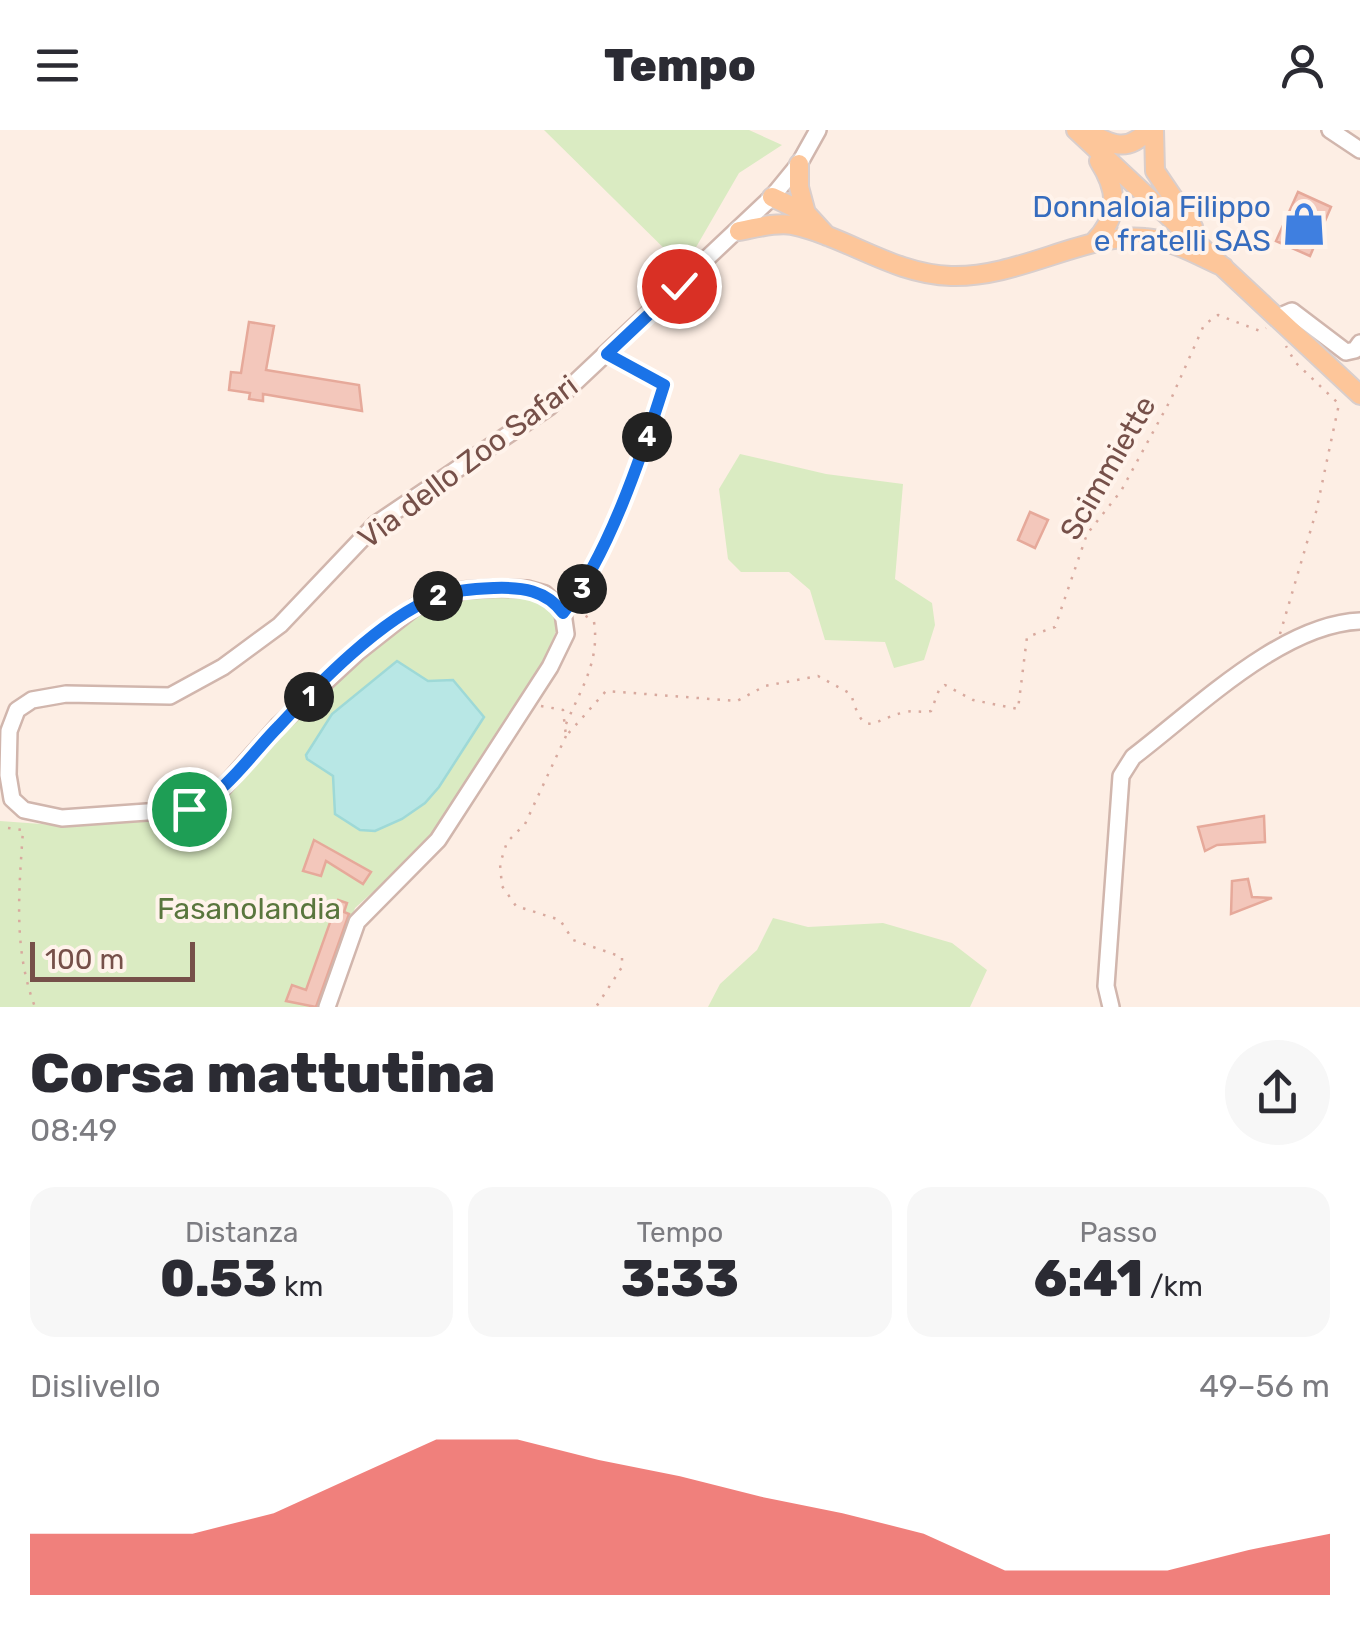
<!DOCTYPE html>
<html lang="it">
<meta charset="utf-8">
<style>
:root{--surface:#fff;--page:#f7f7f7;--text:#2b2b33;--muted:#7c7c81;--accent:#ea4b45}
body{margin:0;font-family:Rubik,sans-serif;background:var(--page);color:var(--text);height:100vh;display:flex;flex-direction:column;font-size:38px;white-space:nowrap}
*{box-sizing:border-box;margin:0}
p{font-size:32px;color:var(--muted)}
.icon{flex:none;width:55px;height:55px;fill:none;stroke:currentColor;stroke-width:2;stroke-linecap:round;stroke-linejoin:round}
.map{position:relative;height:877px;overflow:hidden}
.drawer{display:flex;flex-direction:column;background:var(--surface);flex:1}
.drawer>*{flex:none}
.scale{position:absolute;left:30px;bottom:25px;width:165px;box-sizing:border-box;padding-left:10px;border:5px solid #765049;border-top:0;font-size:28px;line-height:35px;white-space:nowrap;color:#765049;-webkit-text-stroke:8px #fff3eb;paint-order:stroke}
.pin{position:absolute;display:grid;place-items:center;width:85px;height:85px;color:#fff;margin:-42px;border:5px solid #fff;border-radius:50%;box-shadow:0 2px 10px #0007}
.km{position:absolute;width:50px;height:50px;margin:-25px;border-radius:50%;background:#222;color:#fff;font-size:28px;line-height:50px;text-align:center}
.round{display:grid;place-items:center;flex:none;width:105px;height:105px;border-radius:52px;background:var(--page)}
.summary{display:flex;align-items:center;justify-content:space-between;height:170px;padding:0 30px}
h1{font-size:55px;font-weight:800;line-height:75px}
.stats{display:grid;grid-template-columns:repeat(3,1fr);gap:15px;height:170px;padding:10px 30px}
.stats div{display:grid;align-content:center;border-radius:25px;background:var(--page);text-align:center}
.stats b{font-size:50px;font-weight:800}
.stats small{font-size:28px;font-weight:400}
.stats p{font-size:28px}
.chart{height:280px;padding:20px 30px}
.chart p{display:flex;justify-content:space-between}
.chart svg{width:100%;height:180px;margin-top:10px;fill:var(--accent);opacity:.7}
header{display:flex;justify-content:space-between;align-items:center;height:130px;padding:0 30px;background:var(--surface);font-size:45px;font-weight:800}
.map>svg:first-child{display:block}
.green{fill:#daebc2}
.water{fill:#b8e7e5;stroke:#9ed9d7;stroke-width:2.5}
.building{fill:#f3c7bb;stroke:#e6a99a;stroke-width:2.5}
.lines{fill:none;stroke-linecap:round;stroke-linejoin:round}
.minor-casing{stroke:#d1b6ad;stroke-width:20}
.major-casing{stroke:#d9cecc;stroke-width:22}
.path{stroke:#d8a99e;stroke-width:2.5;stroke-dasharray:2.5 8;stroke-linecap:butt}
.minor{stroke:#fff;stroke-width:15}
.major{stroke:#fdc69a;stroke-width:18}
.route-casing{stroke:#fff;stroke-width:20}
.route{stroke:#1a73e8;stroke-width:12}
.labels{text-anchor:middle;stroke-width:8;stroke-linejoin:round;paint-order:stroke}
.shop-label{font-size:30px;fill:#366cbe;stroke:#fff3eb;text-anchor:end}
.street-label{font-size:30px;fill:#765049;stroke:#fff3eb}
.park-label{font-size:30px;fill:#59763d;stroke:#fff3eb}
</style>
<header><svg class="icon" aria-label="menu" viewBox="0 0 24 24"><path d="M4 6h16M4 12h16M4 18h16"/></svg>Tempo<svg class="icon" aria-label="person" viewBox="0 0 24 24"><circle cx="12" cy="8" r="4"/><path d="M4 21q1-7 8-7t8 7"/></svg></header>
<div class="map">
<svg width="1360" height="877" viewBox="0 0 1360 877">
<rect width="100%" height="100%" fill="#fdeee4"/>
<!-- green -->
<path class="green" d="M544,0H749L782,15L739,43L684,138Z
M740,324L826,344L903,354L895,449L932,473L935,495L924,530L894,538L885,512L825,510L810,460L789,442H741L728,429L719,359Z
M526,464L550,477L558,497L543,531L433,708L355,778L320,877H0V691L55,695L226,683L225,669L286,595L382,509L422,480L471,465Z
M773,788L808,797L883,793L952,813L987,840L970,877H708L720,854L757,820Z"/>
<!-- water -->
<path class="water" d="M397,531L428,551L453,550L484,587L439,657L425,673L402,689L375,701L360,700L335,684L333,646L307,629L306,625L332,584Z"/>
<!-- building -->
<path class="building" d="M1298,62L1331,77L1310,126L1276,111Z
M249,192L274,196L266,240L359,255L362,281L263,264V271L249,269L250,263L229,260L231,242L241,243Z
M1030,382L1048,390L1035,418L1018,410Z
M1264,686L1265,712L1217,715L1205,721L1198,697Z
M314,710L371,742L363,754L326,731L321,746L303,741Z
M1248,749L1252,767L1272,768L1231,784L1232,751Z
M338,770L347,773L344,782L349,784L316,877L286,871L292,855L306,860Z"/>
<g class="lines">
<!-- minor casing -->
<g class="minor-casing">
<path id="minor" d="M1330,0L1360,20
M1278,187L1292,181L1346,222L1355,220L1360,213
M327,877L357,792L438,710L550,537L566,504L563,483L557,475L545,464L527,459L499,458L464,460L415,477L358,522L279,595L220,661L189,679L62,688L24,680L12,669L8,645L9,601L17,580L32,570L66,564L170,566L223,537L280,495L376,394L549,277L772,67L799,34L818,0
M1111,877L1106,856L1121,646L1133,627C1195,580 1281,494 1360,491"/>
</g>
<!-- major casing -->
<g class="major-casing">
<path id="major" d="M1076,0L1360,265
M1154,0L1155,41L1193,97
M1088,2C1111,15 1128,23 1148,0
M799,34V57L806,83
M772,67L806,83L827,106
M739,101C755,98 776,92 792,95C848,107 892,144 951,146C1020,148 1085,102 1145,108C1173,110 1199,126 1224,137
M1093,113C1119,87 1119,62 1099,31"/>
</g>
<!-- path -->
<path class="path" d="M617,230L671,259
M571,474L580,462L615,386L664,255
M1280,504L1316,382L1339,274L1295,232L1286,216
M541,576L563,580L566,606L606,561L737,571L765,556L818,546L851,564C865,612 871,589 906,582C915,580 922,583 931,581L939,560L945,555L973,570L1018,579L1027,507L1055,497L1087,404L1121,361L1171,269L1204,195L1218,185L1260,201L1266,198
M566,594C581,559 600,531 594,492L575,478
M566,606L525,694L507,712L500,734L502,756L516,776L560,790L573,810L622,827V837L596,877
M8,698L23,700C19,761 13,819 35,877"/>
<!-- minor -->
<use href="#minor" class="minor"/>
<!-- major -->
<use href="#major" class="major"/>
</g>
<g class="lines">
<!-- route casing -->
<g class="route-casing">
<path id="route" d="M189,679C228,662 250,625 279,596C318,554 381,489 434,468C453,460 474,459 494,458C522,457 546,460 563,483C608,427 642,325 664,255L607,224L679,156"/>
</g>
<!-- route -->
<use href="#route" class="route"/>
</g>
<!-- icons -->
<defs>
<g id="shop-bare" transform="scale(3.45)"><path d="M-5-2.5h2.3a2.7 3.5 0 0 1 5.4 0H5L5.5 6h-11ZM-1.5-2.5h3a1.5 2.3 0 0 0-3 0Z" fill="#3f7fe0" stroke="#fff3eb" stroke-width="2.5" paint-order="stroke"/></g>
</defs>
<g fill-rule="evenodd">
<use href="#shop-bare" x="1304" y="94"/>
</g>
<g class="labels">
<!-- shop labels -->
<g class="shop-label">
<text x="1271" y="87">Donnaloia Filippo<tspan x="1271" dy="34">e fratelli SAS</tspan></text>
</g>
<!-- street labels -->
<g class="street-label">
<text transform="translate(468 332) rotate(-37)" y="10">Via dello Zoo Safari</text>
<text transform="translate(1108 338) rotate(-60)" y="10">Scimmiette</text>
</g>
<!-- park labels -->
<g class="park-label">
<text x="249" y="789">Fasanolandia</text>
</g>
</g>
</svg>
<div class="scale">100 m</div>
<div class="pin" style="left:189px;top:679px;background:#1e9e55"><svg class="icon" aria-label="arrive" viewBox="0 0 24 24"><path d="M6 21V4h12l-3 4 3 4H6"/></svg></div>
<div class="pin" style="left:679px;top:156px;background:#d93025"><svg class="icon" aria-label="check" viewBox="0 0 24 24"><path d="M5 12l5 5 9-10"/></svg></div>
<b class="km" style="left:309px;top:567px">1</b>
<b class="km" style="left:438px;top:466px">2</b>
<b class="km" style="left:582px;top:459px">3</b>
<b class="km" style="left:647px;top:307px">4</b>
</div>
<section class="drawer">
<div class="summary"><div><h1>Corsa mattutina</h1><p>08:49</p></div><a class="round"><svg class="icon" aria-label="share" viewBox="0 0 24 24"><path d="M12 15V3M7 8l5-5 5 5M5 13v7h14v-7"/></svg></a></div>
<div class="stats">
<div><p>Distanza</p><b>0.53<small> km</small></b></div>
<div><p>Tempo</p><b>3:33</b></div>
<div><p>Passo</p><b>6:41<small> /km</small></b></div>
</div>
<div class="chart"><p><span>Dislivello</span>49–56 m</p>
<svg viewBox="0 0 160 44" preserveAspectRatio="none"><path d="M0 44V29L10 29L20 29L30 24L40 15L50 6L60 6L70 11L80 15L90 20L100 24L110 29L120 38L130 38L140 38L150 33L160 29V44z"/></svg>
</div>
</section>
